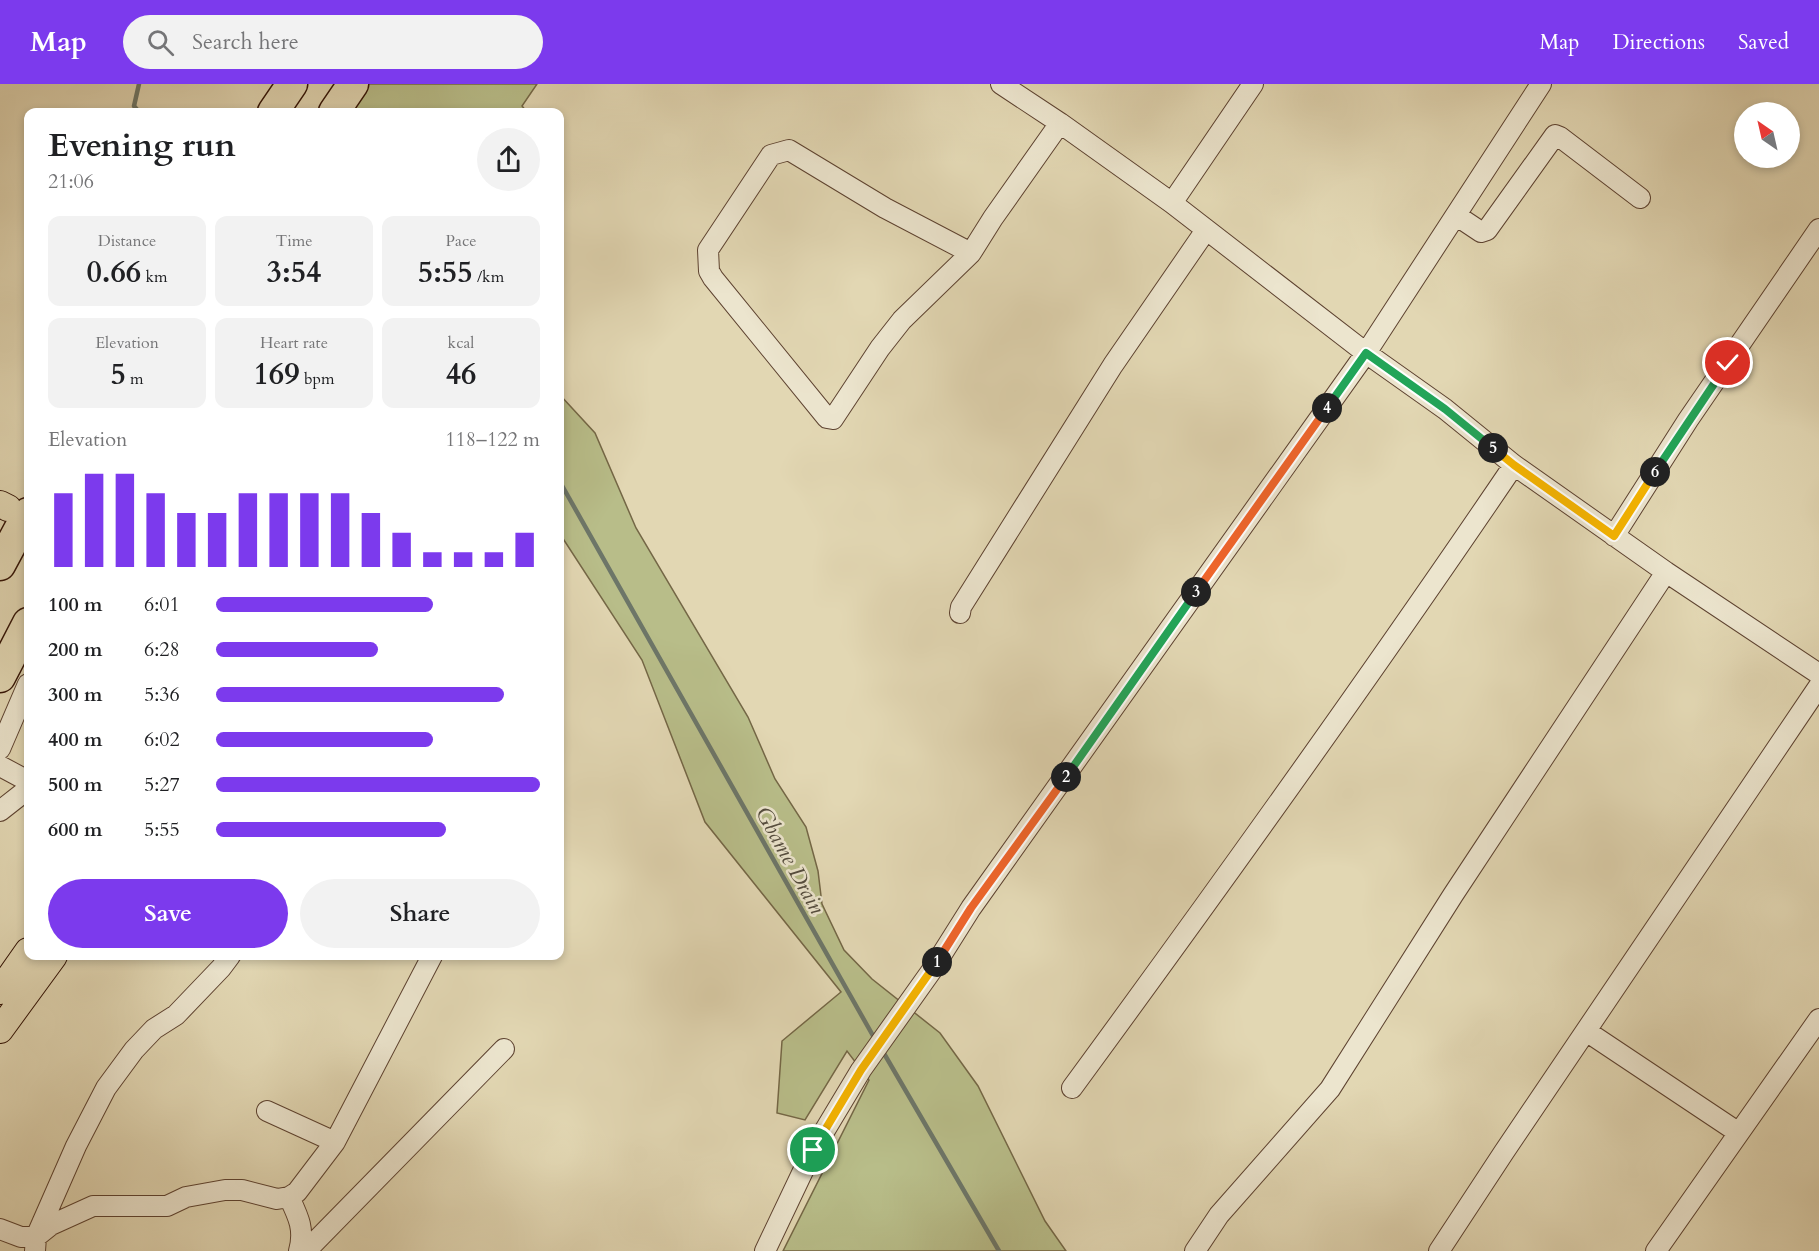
<!DOCTYPE html>
<meta charset="utf-8">
<style>
:root{--surface:#fff;--page:#f2f2f2;--text:#202124;--muted:#757577;--accent:#7c3aed}
body{margin:0;font-family:Cardo,serif;background:var(--page);color:var(--text);height:100vh;display:flex;flex-direction:column;font-size:22px;white-space:nowrap}
*{box-sizing:border-box;margin:0}
p{font-size:20px;color:var(--muted)}
.icon{flex:none;width:33px;height:33px;fill:none;stroke:currentColor;stroke-width:2;stroke-linecap:round;stroke-linejoin:round}
.map{position:relative;flex:1;overflow:hidden}
.sheet{position:absolute;left:24px;top:24px;width:540px;height:852px;display:flex;flex-direction:column;background:var(--surface);border-radius:12px;box-shadow:0 3px 9px #0003}
.sheet>*{flex:none}
.needle{width:39px;rotate:326deg}
.tools{position:absolute;left:1734px;top:18px;display:grid;gap:12px}
.tools a{display:grid;place-items:center;width:66px;height:66px;border-radius:50%;background:var(--surface);box-shadow:0 3px 9px #0003;font-size:30px}
.pin{position:absolute;display:grid;place-items:center;width:51px;height:51px;color:#fff;margin:-26px;border:3px solid #fff;border-radius:50%;box-shadow:0 2px 6px #0007}
.km{position:absolute;width:30px;height:30px;margin:-15px;border-radius:50%;background:#222;color:#fff;font-size:16px;line-height:30px;text-align:center}
.round{display:grid;place-items:center;flex:none;width:63px;height:63px;border-radius:32px;background:var(--page)}
.headline{display:flex;align-items:center;justify-content:space-between;height:102px;padding:0 24px}
h1{font-size:33px;font-weight:700;line-height:45px}
.metrics{display:grid;grid-template-columns:repeat(3,1fr);gap:9px;height:102px;padding:6px 24px}
.metrics div{display:grid;align-content:center;border-radius:12px;background:var(--page);text-align:center}
.metrics b{font-size:30px;font-weight:700}
.metrics small{font-size:16px;font-weight:400}
.metrics p{font-size:16px}
.chart{height:168px;padding:12px 24px}
.chart p{display:flex;justify-content:space-between}
.chart svg{width:100%;height:108px;margin-top:6px;stroke:var(--accent);stroke-width:6}
.cta{display:flex;gap:12px;margin-top:auto;padding:12px 24px}
.cta a{flex:1;height:69px;border-radius:36px;background:var(--accent);color:#fff;font-size:24px;font-weight:700;line-height:69px;text-align:center}
.cta a+a{background:var(--page);color:var(--text)}
ul{padding:0 24px;list-style:none;font-size:20px}
li{display:grid;grid-template-columns:96px 72px 1fr;align-items:center;height:45px}
li i{height:15px;border-radius:8px;background:var(--accent)}
header{display:flex;align-items:center;gap:36px;box-sizing:border-box;height:84px;padding:0 30px;background:var(--accent);color:#fff}
header strong{font-size:28px}
nav{display:flex;gap:33px;margin-inline-start:auto;font-size:21px}
.search{width:420px;height:54px;background:var(--page);display:flex;align-items:center;gap:15px;box-sizing:border-box;padding:0 21px;border-radius:33px;color:var(--muted);font-size:22px}
.map>svg:first-child{display:block}
.green{fill:#b8bd89;stroke:#746746;stroke-width:1.5}
.lines{fill:none;stroke-linecap:round;stroke-linejoin:round}
.stream{stroke:#6d7668;stroke-width:4.5}
.minor-casing{stroke:#5d4230;stroke-width:22}
.major-casing{stroke:#311104;stroke-width:28}
.highway-casing{stroke:#311104;stroke-width:33}
.minor{stroke:#ece5ce;stroke-width:20}
.major{stroke:#e2d7b3;stroke-width:26}
.highway{stroke:#e2d7b3;stroke-width:30}
.split-1-casing{stroke:#fff;stroke-width:12}
.split-2-casing{stroke:#fff;stroke-width:12}
.split-3-casing{stroke:#fff;stroke-width:12}
.split-4-casing{stroke:#fff;stroke-width:12}
.split-5-casing{stroke:#fff;stroke-width:12}
.split-6-casing{stroke:#fff;stroke-width:12}
.split-7-casing{stroke:#fff;stroke-width:12}
.split-1{stroke:#f5b400;stroke-width:8}
.split-2{stroke:#f0652b;stroke-width:8}
.split-3{stroke:#22a559;stroke-width:8}
.split-4{stroke:#f0652b;stroke-width:8}
.split-5{stroke:#22a559;stroke-width:8}
.split-6{stroke:#f5b400;stroke-width:8}
.split-7{stroke:#22a559;stroke-width:8}
.labels{text-anchor:middle;stroke-width:5;stroke-linejoin:round;paint-order:stroke}
.water-label{font-size:22px;font-style:italic;fill:#544c3e;stroke:#ece5ce}
</style>
<header>
<strong>Map</strong>
<div class="search"><svg class="icon" aria-label="search" viewBox="0 0 24 24"><circle cx="10" cy="10" r="6"/><path d="M15 15l6 6"/></svg>Search here</div>
<nav><a>Map</a><a>Directions</a><a>Saved</a></nav>
</header>
<div class="map">
<svg width="1819" height="1167" viewBox="0 0 1819 1167">
<rect width="100%" height="100%" fill="#e2d7b3"/>
<filter id="stains"><feTurbulence type="fractalNoise" baseFrequency=".00333" numOctaves="4"/><feColorMatrix values="0 0 0 0 .2 0 0 0 0 .09 0 0 0 0 .02 0 0 0 .5 -.17"/></filter>
<radialGradient id="worn" r=".72"><stop offset=".6" stop-color="#630" stop-opacity="0"/><stop offset="1" stop-color="#630" stop-opacity=".3"/></radialGradient>
<!-- green -->
<path class="green" d="M364,0H537L522,22L527,28H344Z
M560,311L595,349L636,444L748,633L775,695L806,743L818,787L822,820L844,866L872,895L940,949L978,1002L1045,1137L1066,1167H783L869,996L847,967L805,1036L777,1029L782,957L841,908L705,738L642,576L560,450Z"/>
<g class="lines">
<!-- stream -->
<path class="stream" d="M139,28L134,22L139,0
M560,398L876,957
M882,966L999,1167"/>
<!-- minor casing -->
<g class="minor-casing">
<path id="minor" d="M1001,0L1060,39L1172,119L1366,269L1445,325L1514,381L1666,488L1819,590
M1172,119L1253,0
M1457,132L1481,148L1487,146L1555,51L1560,53L1640,114
M971,169L885,124L789,66L771,71L708,166L709,187L713,194L827,334L833,335L880,264L902,236L971,169L993,134L1060,39
M1614,452L1688,336L1819,145
M960,529L961,523L1113,281L1206,146
M0,665L28,600
M0,682L28,697
M0,727L28,705
M1586,947L1739,1049
M1072,1004C1223,798 1371,592 1514,381
M267,1027L335,1058
M289,1113C298,1132 305,1145 299,1167
M0,1145L21,1153H36L51,1141L93,1122H167L186,1113L225,1106H242L277,1115L289,1113L297,1108L335,1058L432,872
M35,1167L36,1153L76,1062L106,1004L134,966L154,945L176,931L221,884L230,872
M306,1167L504,965
M765,1167L813,1066L861,986L932,886L971,824L1366,269L1541,0
M1195,1167L1219,1131L1330,1005L1453,811L1666,488
M1439,1167L1504,1068L1819,602
M1656,1167L1819,935"/>
</g>
<!-- major casing -->
<g class="major-casing">
<path id="major" d="M0,420L8,424
M0,907L28,867
M0,946L54,872"/>
</g>
<!-- highway casing -->
<g class="highway-casing">
<path id="highway" d="M273,28L292,0
M334,28L353,0
M0,481L28,429
M0,593L28,539"/>
</g>
<!-- minor -->
<use href="#minor" class="minor"/>
<!-- major -->
<use href="#major" class="major"/>
<!-- highway -->
<use href="#highway" class="highway"/>
</g>
<g class="lines">
<!-- split-1 casing -->
<g class="split-1-casing">
<path id="split-1" d="M813,1066L861,986L937,878"/>
</g>
<!-- split-2 casing -->
<g class="split-2-casing">
<path id="split-2" d="M937,878L971,824L1066,693"/>
</g>
<!-- split-3 casing -->
<g class="split-3-casing">
<path id="split-3" d="M1066,693L1196,508"/>
</g>
<!-- split-4 casing -->
<g class="split-4-casing">
<path id="split-4" d="M1196,508L1327,324"/>
</g>
<!-- split-5 casing -->
<g class="split-5-casing">
<path id="split-5" d="M1327,324L1366,269L1445,325L1493,364"/>
</g>
<!-- split-6 casing -->
<g class="split-6-casing">
<path id="split-6" d="M1493,364L1514,381L1614,452L1655,388"/>
</g>
<!-- split-7 casing -->
<g class="split-7-casing">
<path id="split-7" d="M1655,388L1728,279"/>
</g>
<!-- split-1 -->
<use href="#split-1" class="split-1"/>
<!-- split-2 -->
<use href="#split-2" class="split-2"/>
<!-- split-3 -->
<use href="#split-3" class="split-3"/>
<!-- split-4 -->
<use href="#split-4" class="split-4"/>
<!-- split-5 -->
<use href="#split-5" class="split-5"/>
<!-- split-6 -->
<use href="#split-6" class="split-6"/>
<!-- split-7 -->
<use href="#split-7" class="split-7"/>
</g>
<g class="labels">
<!-- water labels -->
<g class="water-label">
<text transform="translate(791 776) rotate(61)" y="8">Gbame Drain</text>
</g>
</g>
<rect width="100%" height="100%" filter="url(#stains)"/>
<rect width="100%" height="100%" fill="url(#worn)"/>
</svg>
<div class="tools">
<a><svg class="needle" viewBox="-14 -14 28 28"><path d="M0-13l5 13h-10z" fill="#e53935"/><path d="M0 13l5-13h-10z" fill="#757577"/></svg></a>
</div>
<div class="pin" style="left:813px;top:1066px;background:#1e9e55"><svg class="icon" aria-label="arrive" viewBox="0 0 24 24"><path d="M6 21V4h12l-3 4 3 4H6"/></svg></div>
<div class="pin" style="left:1728px;top:279px;background:#d93025"><svg class="icon" aria-label="check" viewBox="0 0 24 24"><path d="M5 12l5 5 9-10"/></svg></div>
<b class="km" style="left:937px;top:878px">1</b>
<b class="km" style="left:1066px;top:693px">2</b>
<b class="km" style="left:1196px;top:508px">3</b>
<b class="km" style="left:1327px;top:324px">4</b>
<b class="km" style="left:1493px;top:364px">5</b>
<b class="km" style="left:1655px;top:388px">6</b>
<section class="sheet">
<div class="headline"><div><h1>Evening run</h1><p>21:06</p></div><a class="round"><svg class="icon" aria-label="share" viewBox="0 0 24 24"><path d="M12 15V3M7 8l5-5 5 5M5 13v7h14v-7"/></svg></a></div>
<div class="metrics">
<div><p>Distance</p><b>0.66<small> km</small></b></div>
<div><p>Time</p><b>3:54</b></div>
<div><p>Pace</p><b>5:55<small> /km</small></b></div>
</div>
<div class="metrics">
<div><p>Elevation</p><b>5<small> m</small></b></div>
<div><p>Heart rate</p><b>169<small> bpm</small></b></div>
<div><p>kcal</p><b>46</b></div>
</div>
<div class="chart"><p><span>Elevation</span>118–122 m</p>
<svg viewBox="0 0 160 44" preserveAspectRatio="none"><path d="M5 44V14M15 44V6M25 44V6M35 44V14M45 44V22M55 44V22M65 44V14M75 44V14M85 44V14M95 44V14M105 44V22M115 44V30M125 44V38M135 44V38M145 44V38M155 44V30"/></svg>
</div>
<ul>
<li><b>100 m</b>6:01<i style="width:67%"></i></li>
<li><b>200 m</b>6:28<i style="width:50%"></i></li>
<li><b>300 m</b>5:36<i style="width:89%"></i></li>
<li><b>400 m</b>6:02<i style="width:67%"></i></li>
<li><b>500 m</b>5:27<i style="width:100%"></i></li>
<li><b>600 m</b>5:55<i style="width:71%"></i></li>
</ul>
<div class="cta"><a>Save</a><a>Share</a></div>
</section>
</div>
